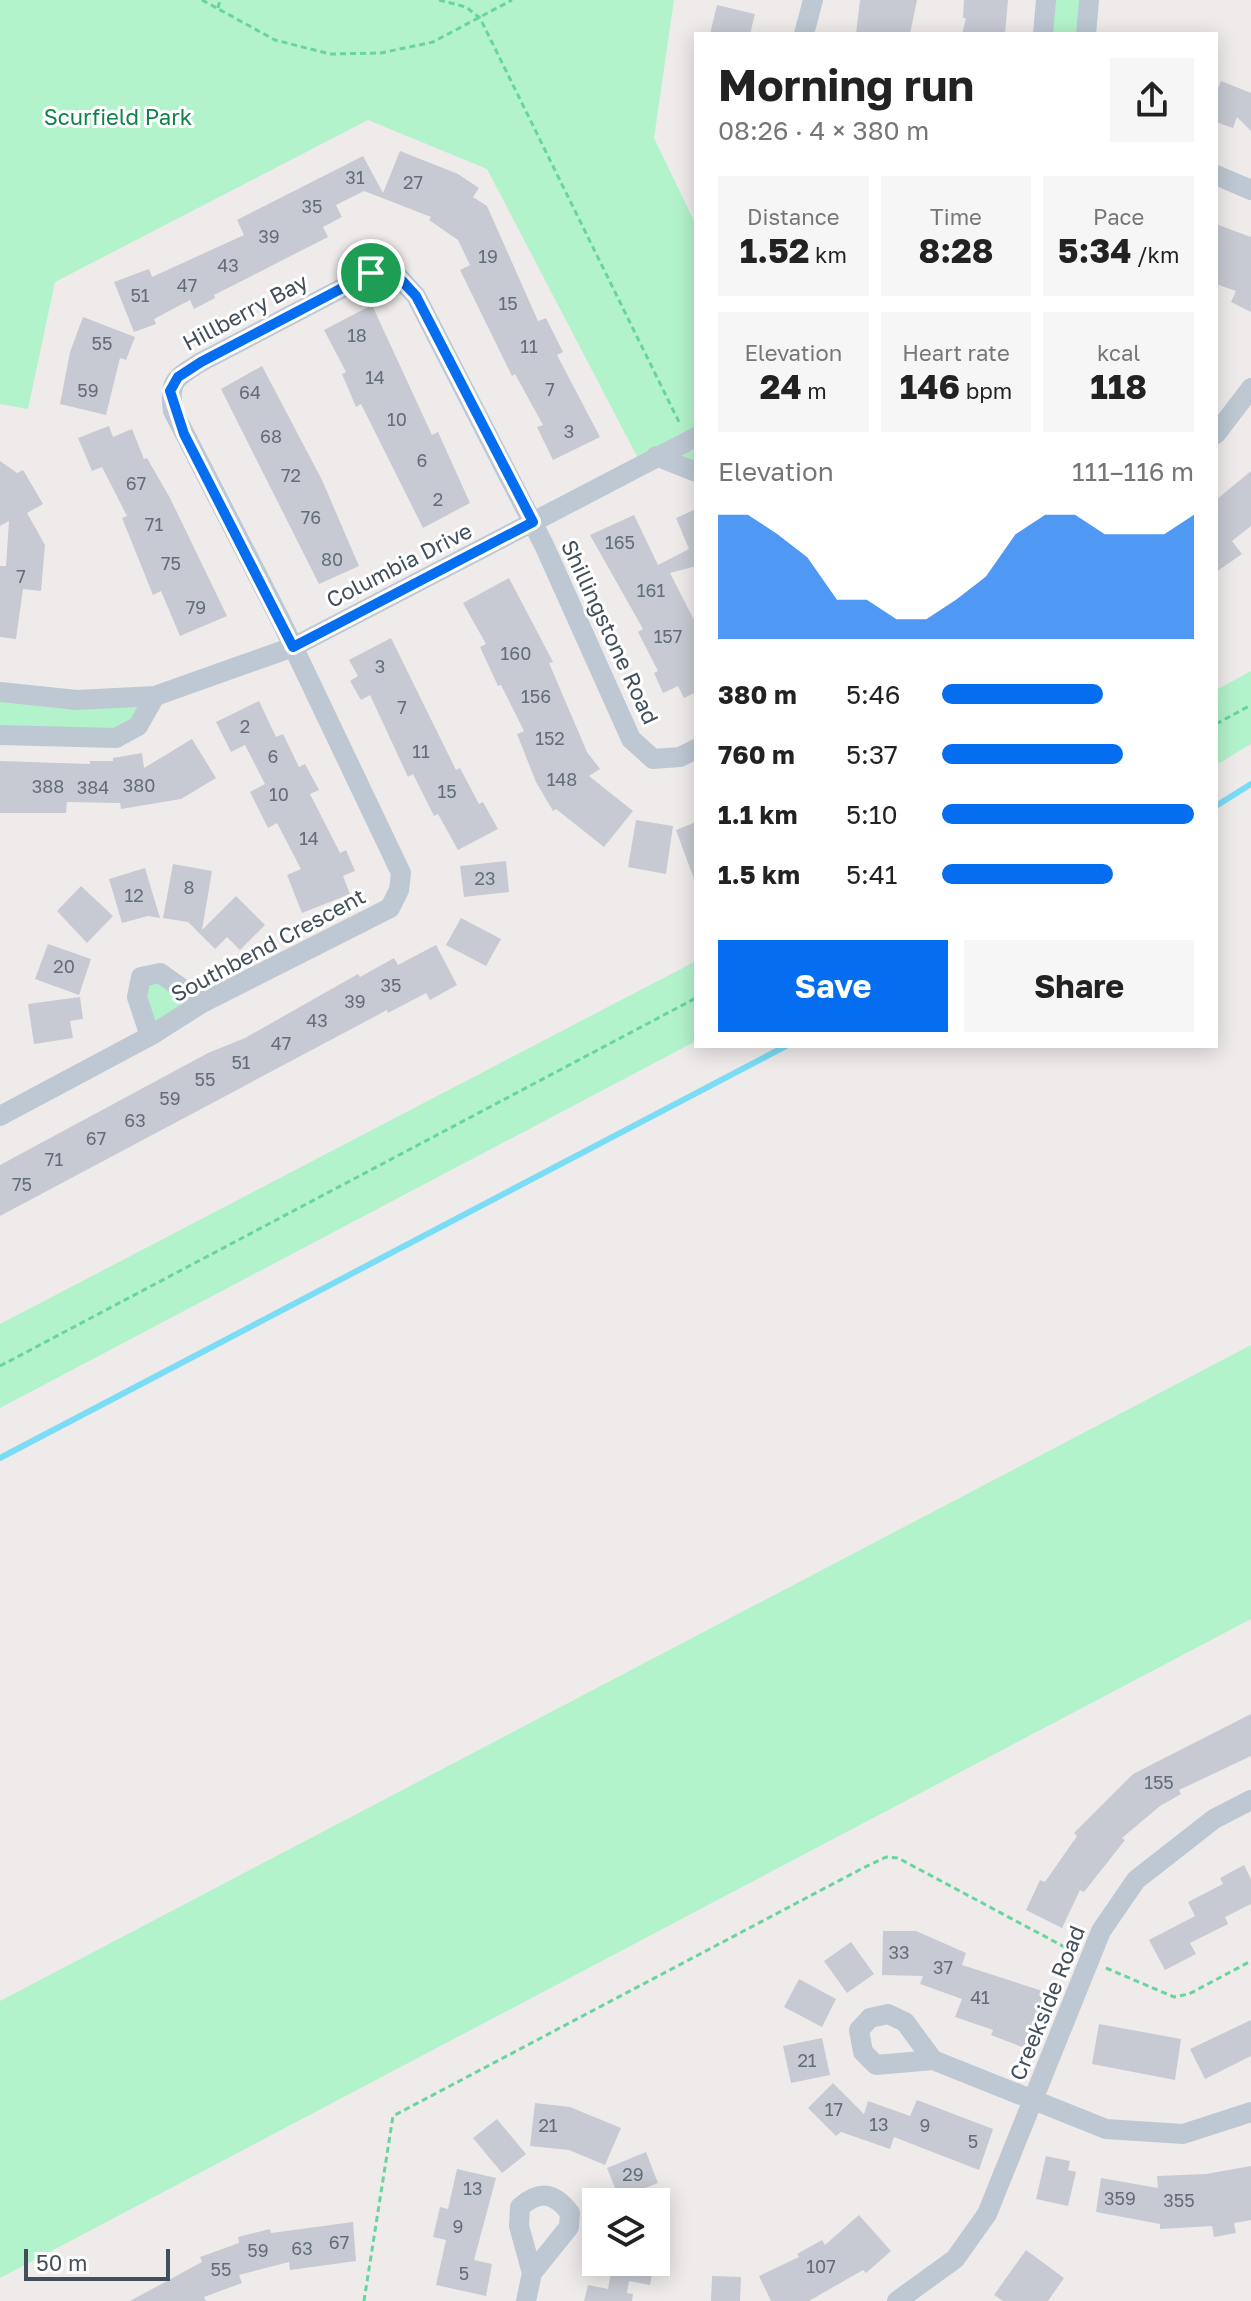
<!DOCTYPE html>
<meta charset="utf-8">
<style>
:root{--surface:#fff;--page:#f6f6f6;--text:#222;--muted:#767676;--accent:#056def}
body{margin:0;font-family:"Golos Text",sans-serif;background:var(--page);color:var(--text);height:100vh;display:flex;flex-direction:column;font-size:30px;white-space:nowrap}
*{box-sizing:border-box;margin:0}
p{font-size:26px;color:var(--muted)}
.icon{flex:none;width:44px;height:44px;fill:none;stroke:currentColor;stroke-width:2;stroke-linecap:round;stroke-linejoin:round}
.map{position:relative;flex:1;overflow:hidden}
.details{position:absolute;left:694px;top:32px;width:524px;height:1016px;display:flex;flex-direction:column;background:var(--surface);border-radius:0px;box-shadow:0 4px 20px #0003}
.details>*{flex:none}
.controls{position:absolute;left:582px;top:2188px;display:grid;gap:16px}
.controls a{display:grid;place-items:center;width:88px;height:88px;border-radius:0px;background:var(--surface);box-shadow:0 4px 20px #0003;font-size:40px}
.scale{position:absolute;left:24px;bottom:20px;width:146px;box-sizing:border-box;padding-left:8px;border:4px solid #424f5b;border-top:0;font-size:22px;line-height:28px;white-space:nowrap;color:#424f5b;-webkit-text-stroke:6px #fff;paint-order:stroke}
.pin{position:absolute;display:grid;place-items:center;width:68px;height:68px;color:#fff;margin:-34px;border:4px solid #fff;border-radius:50%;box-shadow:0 2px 8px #0007}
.round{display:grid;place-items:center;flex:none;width:84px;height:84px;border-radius:0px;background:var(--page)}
.head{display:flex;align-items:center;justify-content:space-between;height:136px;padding:0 24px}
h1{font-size:44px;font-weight:700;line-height:60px}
.stats{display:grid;grid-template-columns:repeat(3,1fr);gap:12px;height:136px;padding:8px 24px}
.stats div{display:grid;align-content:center;border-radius:0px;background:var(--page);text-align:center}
.stats b{font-size:34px;font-weight:700}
.stats small{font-size:22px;font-weight:400}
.stats p{font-size:22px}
.chart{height:224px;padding:16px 24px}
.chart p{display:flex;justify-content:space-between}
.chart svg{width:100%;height:144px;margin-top:8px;fill:var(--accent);opacity:.7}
.cta{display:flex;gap:16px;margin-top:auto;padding:16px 24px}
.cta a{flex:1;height:92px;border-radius:0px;background:var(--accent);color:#fff;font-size:32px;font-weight:700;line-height:92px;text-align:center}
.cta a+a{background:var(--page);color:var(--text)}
ul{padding:0 24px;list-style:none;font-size:26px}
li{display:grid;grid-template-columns:128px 96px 1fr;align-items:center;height:60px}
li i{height:20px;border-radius:10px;background:var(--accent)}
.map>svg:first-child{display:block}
.green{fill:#b3f3cb}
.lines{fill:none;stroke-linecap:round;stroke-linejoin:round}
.stream{stroke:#7bdcf5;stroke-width:6}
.building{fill:#c7cad2}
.path{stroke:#68d49e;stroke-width:3;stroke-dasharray:6 4;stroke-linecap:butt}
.minor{stroke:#bdc8d3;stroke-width:20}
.route-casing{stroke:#fff;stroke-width:16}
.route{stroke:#056def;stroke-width:10}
.labels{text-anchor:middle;stroke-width:6;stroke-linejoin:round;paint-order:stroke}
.number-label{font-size:18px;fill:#636e79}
.park-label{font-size:22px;fill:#0c8347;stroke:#fff}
.street-label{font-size:22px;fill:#424f5b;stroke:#fff}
</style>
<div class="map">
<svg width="1251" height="2301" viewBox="0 0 1251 2301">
<rect width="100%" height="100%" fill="#efebeb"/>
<!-- green -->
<path class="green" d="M0,0H674L654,138L696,225V465L674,449L642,466L487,169L368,120L55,282L28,409L0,404Z
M1046,0H1089L1086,34H1043Z
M1251,671V744L1216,765V690Z
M0,692L155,696L116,738L0,735Z
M696,961V1041L0,1408V1324Z
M150,973L202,1003L150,1036L141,977Z
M1251,1345V1619L0,2278V2001Z"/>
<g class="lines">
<!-- stream -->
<path class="stream" d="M1216,806L1251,784
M0,1458L786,1046"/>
</g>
<!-- building -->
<path class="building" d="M860,0H917L910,34H856Z
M964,0H1008L1005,34H962L966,18H963Z
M717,5L755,14L750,34H710Z
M1221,81L1251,93V131L1237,117L1233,128L1216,122V93Z
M400,151L458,174L479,188L473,197L487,206L538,321L546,318L563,352L557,355L600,437L553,460L537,427L543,425L515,374L512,376L460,270L470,265L458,240L429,220L431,217L364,191L336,205L342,217L323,227L328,237L214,295L215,298L194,309L190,300L154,319L156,324L134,332L114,282L149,269L152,277L244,235L237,220L363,156L383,193Z
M1216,224L1251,237V312L1231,302L1236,291L1216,284Z
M372,305L432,435L438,432L470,503L423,528L361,404L356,407L342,374L346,372L324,330Z
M83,317L135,337L126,360L120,358L106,415L60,404L70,352Z
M262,366L322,480L359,566L319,584L221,389Z
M109,426L113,437L132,429L144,459L147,458L170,498L227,616L180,636L161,591L153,595L122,518L127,516L102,467L92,471L78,438Z
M0,461L17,473L23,470L43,504L27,513L45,545L41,591L23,589L16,639L0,637V566H6L9,521L0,526Z
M1251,471V526L1232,541L1242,554L1216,572V500Z
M696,509V566L670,573L696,624V692L684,698L678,686L663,693L654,673L658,671L638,632L643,629L590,535L634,515L658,565L689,549L676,518Z
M509,578L553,662L549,663L587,752L600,769L589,776L633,811L604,847L556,809L553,811L536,782L517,734L524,731L501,685L498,686L480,647L486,644L463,603Z
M391,638L456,770L460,768L479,804L483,802L498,829L458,850L438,814L434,816L413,774L408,777L370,695L361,700L350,681L358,676L349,660Z
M259,701L276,737L283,734L299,767L305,764L319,790L310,794L340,853L346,850L355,871L343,876L350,894L302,913L287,875L301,869L277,823L268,828L250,792L265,784L245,745L231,752L216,722Z
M192,739L216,778L181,799L121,809L120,803L67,802L66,813H0V761L90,764V761H113V758L142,753L144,768Z
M636,820L673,826L666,874L628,867Z
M696,822V879H694L676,830Z
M506,861L509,892L464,897L460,866Z
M173,864L212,871L202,930L236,896L265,925L240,950L227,937L215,949L188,922L163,918Z
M145,868L160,918L148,916L122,923L109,879Z
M81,886L113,916L87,943L57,911Z
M461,918L501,939L486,966L446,945Z
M48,944L91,959L79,995L35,979Z
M436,945L457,985L430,1000L426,993L388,1013L387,1010L0,1216V1165L208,1053L245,1038L358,974L360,977L394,958L398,965Z
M80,997L83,1019L70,1021L73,1038L34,1044L28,1004Z
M1251,1714V1756L1179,1790L1181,1794L1160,1806L1122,1838L1125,1840L1084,1892L1080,1890L1062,1928L1026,1910L1040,1880L1045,1882L1077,1836L1074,1833L1133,1774Z
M1244,1865L1251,1879V1904L1225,1917L1228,1924L1190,1943L1196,1954L1165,1970L1149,1940L1195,1916L1188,1902L1223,1884L1220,1878Z
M883,1931H916L966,1953L962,1965L1049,1993L1027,2049L991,2035L993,2030L955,2017L962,1999L920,1984L923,1976L882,1975Z
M851,1942L874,1974L847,1993L824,1961Z
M799,1979L836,1999L822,2027L784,2007Z
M1251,2020V2056L1205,2079L1190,2049Z
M1099,2024L1181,2039L1175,2080L1092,2064Z
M822,2038L830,2075L791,2083L783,2046Z
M833,2083L864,2114L868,2101L910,2116L917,2100L993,2129L979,2170L894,2137L890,2149L841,2132L836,2136L808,2108Z
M535,2103L570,2107L621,2128L605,2165L569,2150L530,2146Z
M497,2119L526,2154L502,2173L473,2138Z
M646,2152L658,2183L619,2198L607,2168Z
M1046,2156L1070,2161L1068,2170L1076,2172L1068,2206L1036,2199Z
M1251,2166V2220L1234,2223L1236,2233L1214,2237L1212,2226L1160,2229V2224L1096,2212L1101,2178L1158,2188L1157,2176L1206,2174Z
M457,2169L496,2178L474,2260L492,2264L486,2296L436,2285L446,2240L433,2237L440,2207L448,2209Z
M859,2215L891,2251L866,2273L863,2270L809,2301H771L759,2276L799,2257L797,2254L822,2240L825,2245Z
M353,2222L356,2261L290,2270L289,2262L239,2275L242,2283L204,2297L206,2301H130L202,2262L200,2257L239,2243L238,2237L270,2229L271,2233Z
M1026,2250L1064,2278L1048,2301H1003L994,2295Z
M613,2262H654L650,2285L629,2281L627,2293L633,2294L632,2301H584L588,2285L608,2289Z
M712,2276L741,2277L740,2301H711Z"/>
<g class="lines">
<!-- path -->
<path class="path" d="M202,0L275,40L330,54L381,53L433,42L512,0
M439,0L466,7L480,18L679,422
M218,8L220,0
M1216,724L1251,705
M0,1366L696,998
M1106,1968L1174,1997L1189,1994L1251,1961
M364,2301L393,2116L863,1868L886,1857L898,1858L1074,1952"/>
<!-- minor -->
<path class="minor" d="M804,34L813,0
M1043,34L1046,0
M1086,34L1089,0
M1216,175L1251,190
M1216,434L1251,388
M656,456L696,472
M0,692L77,700L155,696L293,647L696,437
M0,735L116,738L138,726L155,696
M150,1036L137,997L141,977L160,973L202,1003
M0,1116L150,1036L202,1003L390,908L399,890L401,873L280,619L173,411C168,380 176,378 201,362L371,273L394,272L416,296L544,545L631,739L653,759L680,757L696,749
M933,2060L876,2065L863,2052L859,2030L870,2018L888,2014L905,2022L933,2060L1106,2129L1183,2134L1251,2112
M526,2301L532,2273L519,2226L520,2207C540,2190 554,2192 570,2213L569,2227L532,2273
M897,2301L955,2259L987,2214L1101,1931L1136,1880L1214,1819L1251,1800"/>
</g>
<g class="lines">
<!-- route casing -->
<g class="route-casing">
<path id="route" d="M394,272L416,296L533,522L293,647L184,434L170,391L178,377L201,362L371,273Z"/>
</g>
<!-- route -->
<use href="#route" class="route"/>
</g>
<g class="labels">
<!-- number labels -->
<g class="number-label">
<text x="355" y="184">31</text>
<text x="413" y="189">27</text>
<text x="312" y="213">35</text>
<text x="269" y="243">39</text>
<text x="488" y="263">19</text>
<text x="228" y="272">43</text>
<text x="187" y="292">47</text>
<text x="140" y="302">51</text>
<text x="508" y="310">15</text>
<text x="357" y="342">18</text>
<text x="102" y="350">55</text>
<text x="529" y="353">11</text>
<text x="375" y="384">14</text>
<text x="550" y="396">7</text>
<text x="88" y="397">59</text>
<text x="250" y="399">64</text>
<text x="397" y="426">10</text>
<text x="569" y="438">3</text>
<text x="271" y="443">68</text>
<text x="422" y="467">6</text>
<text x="291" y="482">72</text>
<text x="136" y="490">67</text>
<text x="438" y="506">2</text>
<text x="311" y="524">76</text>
<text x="154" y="531">71</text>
<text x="620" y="549">165</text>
<text x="332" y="566">80</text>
<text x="171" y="570">75</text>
<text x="21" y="583">7</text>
<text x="651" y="597">161</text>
<text x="196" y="614">79</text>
<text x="668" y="643">157</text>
<text x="516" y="660">160</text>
<text x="380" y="673">3</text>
<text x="536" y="703">156</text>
<text x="402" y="714">7</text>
<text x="245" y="733">2</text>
<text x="550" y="745">152</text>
<text x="421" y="758">11</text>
<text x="273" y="763">6</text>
<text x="562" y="786">148</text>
<text x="139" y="792">380</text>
<text x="48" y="793">388</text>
<text x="93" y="794">384</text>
<text x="447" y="798">15</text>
<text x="279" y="801">10</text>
<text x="309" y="845">14</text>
<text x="485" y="885">23</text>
<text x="189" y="894">8</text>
<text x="134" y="902">12</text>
<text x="64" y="973">20</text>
<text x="391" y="992">35</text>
<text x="355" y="1008">39</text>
<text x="317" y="1027">43</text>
<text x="281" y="1050">47</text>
<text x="241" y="1069">51</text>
<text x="205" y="1086">55</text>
<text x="170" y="1105">59</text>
<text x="135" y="1127">63</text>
<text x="96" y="1145">67</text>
<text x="54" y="1166">71</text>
<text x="22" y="1191">75</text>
<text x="1159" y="1789">155</text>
<text x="899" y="1959">33</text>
<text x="943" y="1974">37</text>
<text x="980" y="2004">41</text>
<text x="807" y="2067">21</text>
<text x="834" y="2116">17</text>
<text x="879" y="2131">13</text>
<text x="548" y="2132">21</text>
<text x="925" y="2132">9</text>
<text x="973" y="2148">5</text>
<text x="633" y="2181">29</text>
<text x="473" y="2195">13</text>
<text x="1120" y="2205">359</text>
<text x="1179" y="2207">355</text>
<text x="458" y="2233">9</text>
<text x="339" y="2249">67</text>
<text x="302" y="2255">63</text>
<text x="258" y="2257">59</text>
<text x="821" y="2273">107</text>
<text x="221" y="2276">55</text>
<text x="464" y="2280">5</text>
</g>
<!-- park labels -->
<g class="park-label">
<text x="118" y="125">Scurfield Park</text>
</g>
<!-- street labels -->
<g class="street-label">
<text transform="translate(245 312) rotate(-28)" y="8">Hillberry Bay</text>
<text transform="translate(399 565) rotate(-27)" y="8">Columbia Drive</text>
<text transform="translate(610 632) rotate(65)" y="8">Shillingstone Road</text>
<text transform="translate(268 945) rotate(-28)" y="8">Southbend Crescent</text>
<text transform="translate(1047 2003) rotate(-68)" y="8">Creekside Road</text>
</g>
</g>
</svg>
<div class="controls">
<a><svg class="icon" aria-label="layers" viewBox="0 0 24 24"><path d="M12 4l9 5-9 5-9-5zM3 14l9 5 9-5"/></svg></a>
</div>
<div class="scale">50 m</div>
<div class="pin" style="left:371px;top:273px;background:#1e9e55"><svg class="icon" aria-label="arrive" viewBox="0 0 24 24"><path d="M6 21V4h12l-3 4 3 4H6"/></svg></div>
<section class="details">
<div class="head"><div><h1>Morning run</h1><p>08:26 · 4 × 380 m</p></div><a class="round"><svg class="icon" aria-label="share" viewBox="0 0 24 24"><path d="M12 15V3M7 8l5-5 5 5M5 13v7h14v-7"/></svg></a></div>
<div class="stats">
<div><p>Distance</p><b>1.52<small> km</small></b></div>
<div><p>Time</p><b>8:28</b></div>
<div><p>Pace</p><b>5:34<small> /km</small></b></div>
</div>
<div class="stats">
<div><p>Elevation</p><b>24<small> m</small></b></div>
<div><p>Heart rate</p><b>146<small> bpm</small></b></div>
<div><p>kcal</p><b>118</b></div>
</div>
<div class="chart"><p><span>Elevation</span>111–116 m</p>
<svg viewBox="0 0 160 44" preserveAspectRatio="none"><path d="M0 44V6L10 6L20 12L30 19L40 32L50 32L60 38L70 38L80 32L90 25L100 12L110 6L120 6L130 12L140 12L150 12L160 6V44z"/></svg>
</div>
<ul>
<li><b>380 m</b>5:46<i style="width:64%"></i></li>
<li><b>760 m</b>5:37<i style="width:72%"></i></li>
<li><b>1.1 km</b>5:10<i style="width:100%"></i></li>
<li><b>1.5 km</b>5:41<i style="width:68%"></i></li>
</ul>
<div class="cta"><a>Save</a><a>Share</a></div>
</section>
</div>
